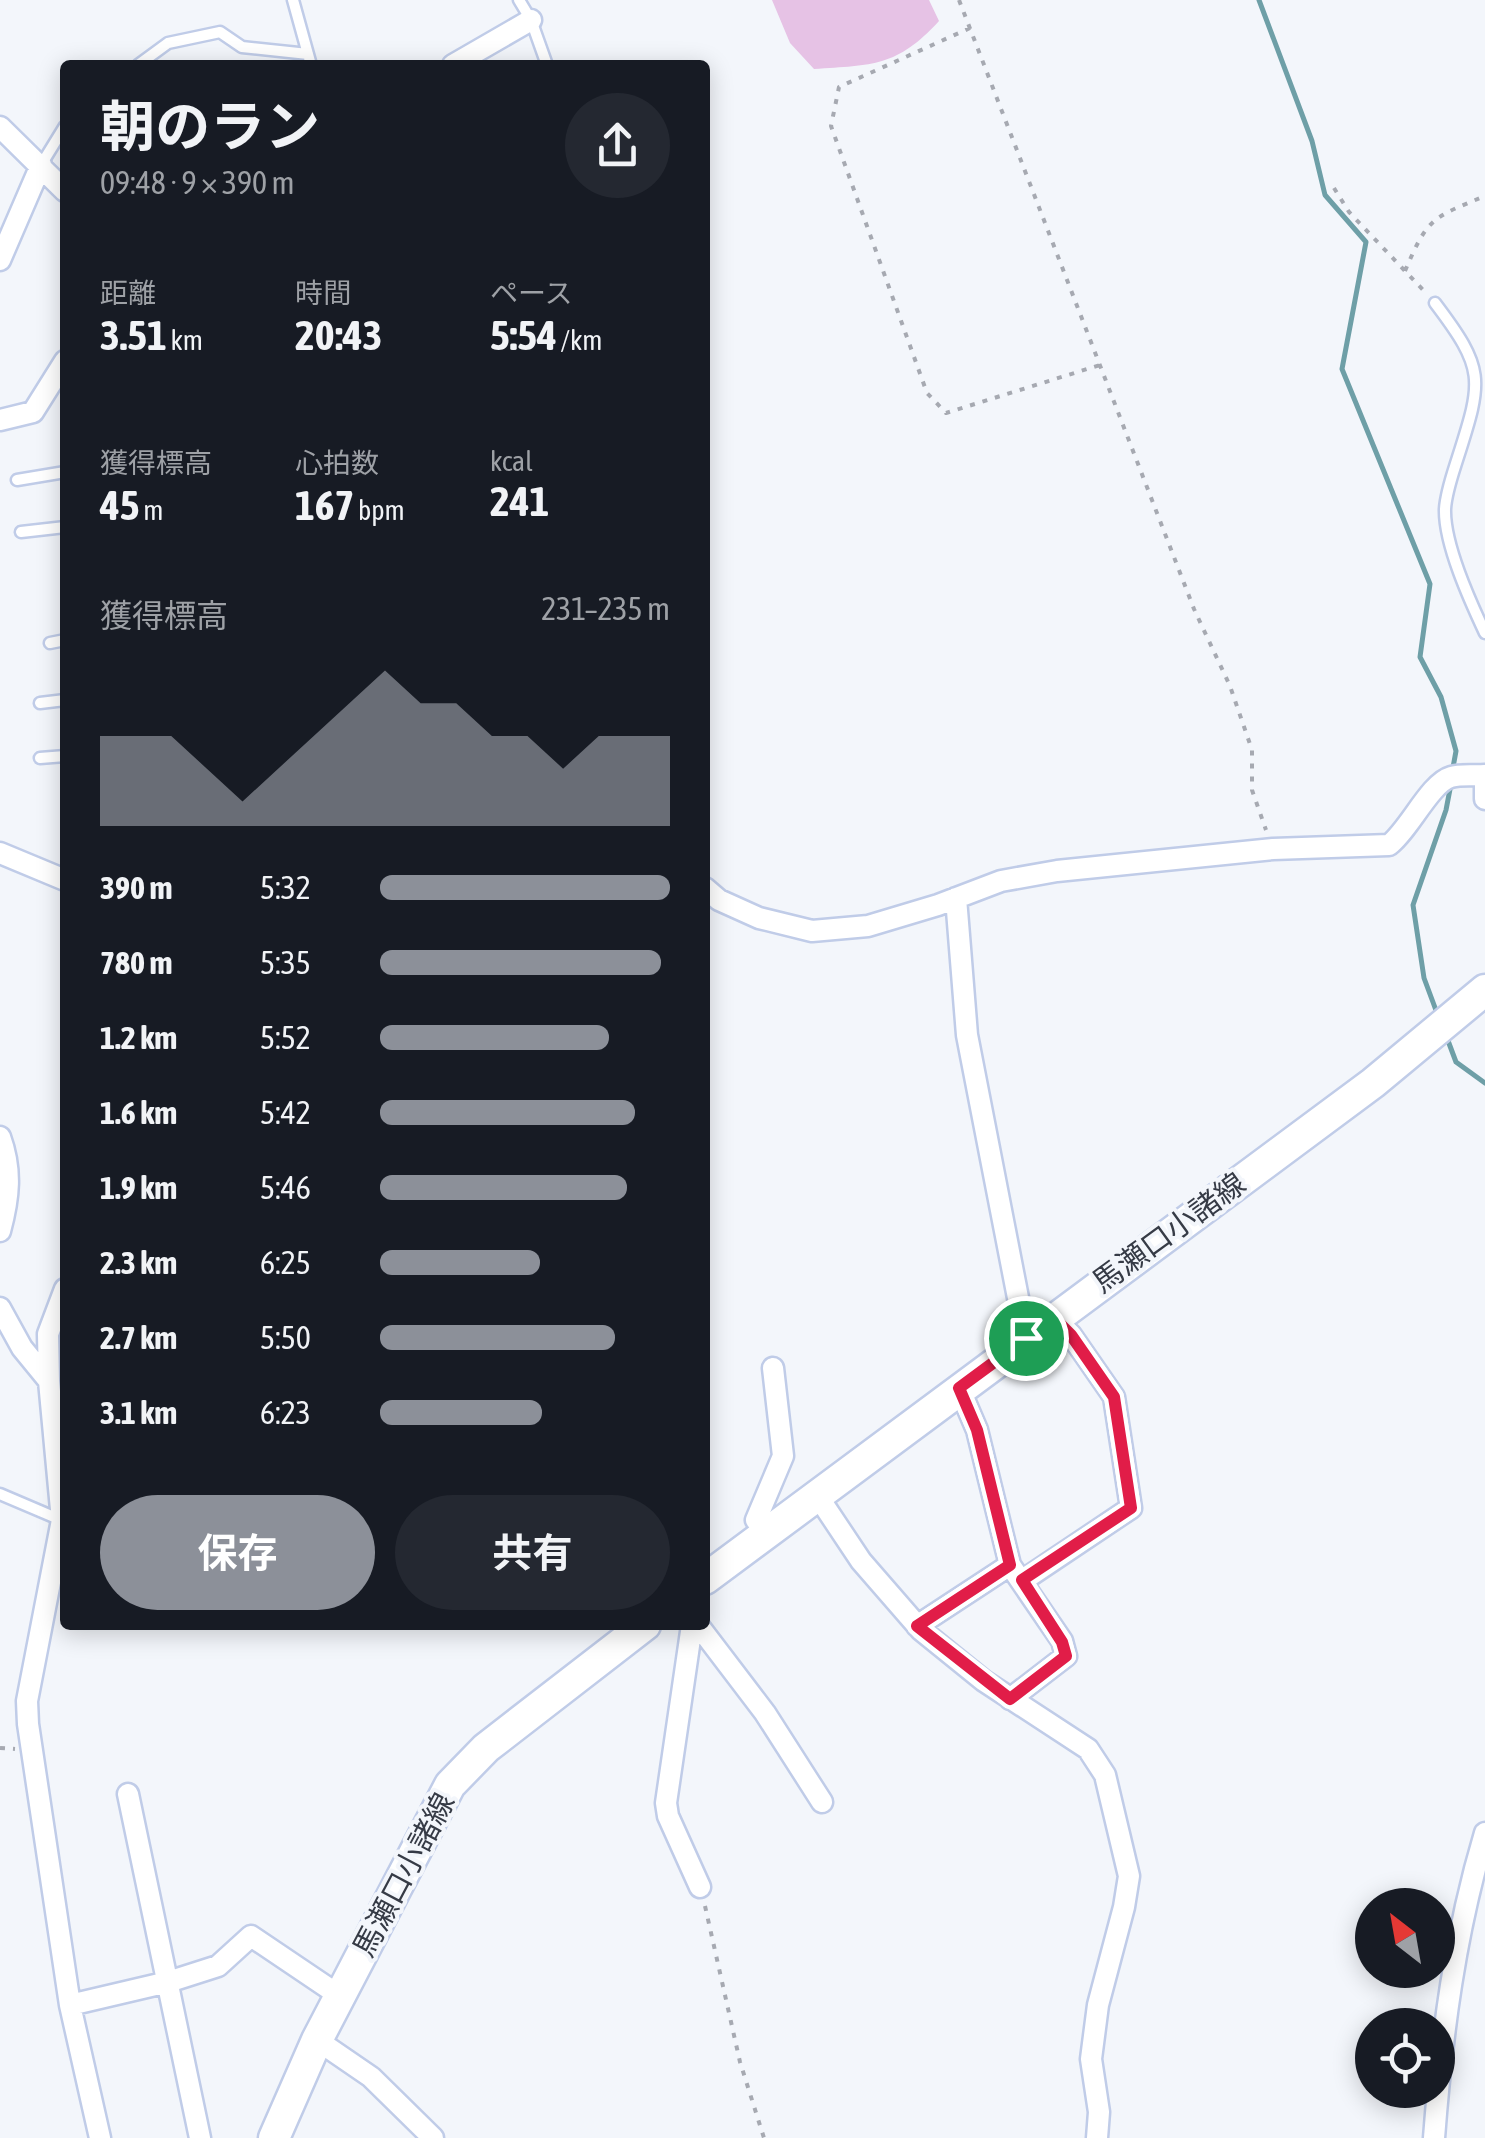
<!DOCTYPE html>
<html lang="ja">
<meta charset="utf-8">
<style>
:root{--surface:#171b24;--page:#242831;--text:#f1f3f6;--muted:#9ea1a6;--accent:#8c9099}
body{margin:0;font-family:"Asap Condensed","Noto Sans JP",sans-serif;background:var(--page);color:var(--text);height:100vh;display:flex;flex-direction:column;font-size:38px;white-space:nowrap}
*{box-sizing:border-box;margin:0}
p{font-size:32px;color:var(--muted)}
.icon{flex:none;width:55px;height:55px;fill:none;stroke:currentColor;stroke-width:2;stroke-linecap:round;stroke-linejoin:round}
.map{position:relative;flex:1;overflow:hidden}
.drawer{position:absolute;left:60px;top:60px;width:650px;height:1570px;display:flex;flex-direction:column;background:var(--surface);border-radius:10px;box-shadow:0 5px 25px #0003}
.drawer>*{flex:none}
.needle{width:65px;rotate:329deg}
.controls{position:absolute;left:1355px;top:1888px;display:grid;gap:20px}
.controls a{display:grid;place-items:center;width:100px;height:100px;border-radius:50%;background:var(--surface);box-shadow:0 5px 25px #0003;font-size:50px}
.pin{position:absolute;display:grid;place-items:center;width:85px;height:85px;color:#fff;margin:-42px;border:5px solid #fff;border-radius:50%;box-shadow:0 2px 10px #0007}
.round{display:grid;place-items:center;flex:none;width:105px;height:105px;border-radius:52px;background:var(--page)}
.summary{display:flex;align-items:center;justify-content:space-between;height:170px;padding:0 40px}
h1{font-size:55px;font-weight:700;line-height:75px}
.stats{display:grid;grid-template-columns:repeat(3,1fr);gap:15px;height:170px;padding:10px 40px}
.stats div{display:grid;align-content:center}
.stats b{font-size:42px;font-weight:700}
.stats small{font-size:28px;font-weight:400}
.stats p{font-size:28px}
.chart{height:280px;padding:20px 40px}
.chart p{display:flex;justify-content:space-between}
.chart svg{width:100%;height:180px;margin-top:10px;fill:var(--accent);opacity:.7}
.primary-button{display:flex;gap:20px;margin-top:auto;padding:20px 40px}
.primary-button a{flex:1;height:115px;border-radius:60px;background:var(--accent);color:#fff;font-size:40px;font-weight:700;line-height:115px;text-align:center}
.primary-button a+a{background:var(--page);color:var(--text)}
ul{padding:0 40px;list-style:none;font-size:32px}
li{display:grid;grid-template-columns:160px 120px 1fr;align-items:center;height:75px}
li i{height:25px;border-radius:12px;background:var(--accent)}
.map>svg:first-child{display:block}
.green{fill:#e6c2e5}
.lines{fill:none;stroke-linecap:round;stroke-linejoin:round}
.stream{stroke:#6e9fa7;stroke-width:5}
.lane-casing{stroke:#c0cce8;stroke-width:15}
.street-casing{stroke:#c0cce8;stroke-width:25}
.secondary-casing{stroke:#c0cce8;stroke-width:35}
.path{stroke:#a6a9b1;stroke-width:4;stroke-dasharray:5 8;stroke-linecap:butt}
.lane{stroke:#fff;stroke-width:10}
.street{stroke:#fff;stroke-width:20}
.secondary{stroke:#fff;stroke-width:30}
.route-casing{stroke:#fff;stroke-width:20}
.route{stroke:#e11d48;stroke-width:12}
.labels{text-anchor:middle;stroke-width:8;stroke-linejoin:round;paint-order:stroke}
.street-label{font-size:30px;fill:#363b46;stroke:#f3f6fb}
</style>
<div class="map">
<svg width="1485" height="2138" viewBox="0 0 1485 2138">
<rect width="100%" height="100%" fill="#f3f6fb"/>
<!-- green -->
<path class="green" d="M772,0H929L939,21C897,67 873,65 814,69L790,43Z"/>
<g class="lines">
<!-- stream -->
<path class="stream" d="M1259,0L1312,141L1325,195L1366,242L1342,369L1430,584L1420,657L1441,697L1456,751L1452,773
M1437,1013L1424,978L1413,905L1446,810L1451,784
M1447,1038L1456,1062L1485,1083"/>
<!-- lane casing -->
<g class="lane-casing">
<path id="lane" d="M293,0L311,65
M519,0L531,20L547,65
M138,65L168,43L220,32L242,47L308,54
M41,165L65,126
M1435,303C1485,369 1483,379 1458,457C1453,473 1446,492 1445,509C1444,544 1470,601 1485,633
M17,480L65,472
M21,532L65,527
M50,643L65,640
M40,703L65,700
M40,758L65,756
M0,1494L61,1520"/>
</g>
<!-- street casing -->
<g class="street-casing">
<path id="street" d="M453,65L531,20
M0,127L65,191
M0,260L41,165
M0,420L33,412L65,361
M0,853L65,880
M705,888L719,900L759,918L812,931L868,926L938,905L1001,881L1057,871L1273,849L1389,845C1409,830 1430,783 1451,777C1461,774 1474,776 1485,775V799
M956,898L967,1035L1026,1339
M0,1137C12,1170 9,1198 0,1231
M65,1289L48,1334L49,1381L62,1520L27,1701L28,1724L70,2005L100,2138
M0,1308L22,1348L49,1381
M959,1388L977,1430L1010,1565L1062,1641L1066,1656L1010,1699
M817,1495L861,1561L921,1630L984,1681L1088,1749L1105,1775L1129,1876L1124,1907L1098,2005L1091,2059L1099,2112L1097,2138
M766,1533L756,1520L783,1456L773,1368
M1022,1581L1131,1508L1114,1397L1071,1335L1054,1318
M692,1625L666,1803L668,1816L700,1887
M698,1625L765,1713L822,1802
M917,1626L1010,1565
M128,1794L200,2138
M70,2005L168,1982L218,1966L251,1936L340,1996
M317,2040L371,2077L433,2138
M1434,2138C1442,2033 1455,1933 1485,1833"/>
</g>
<!-- secondary casing -->
<g class="secondary-casing">
<path id="secondary" d="M705,1579L1373,1083L1485,990
M274,2138L317,2040L450,1785L486,1748L645,1625"/>
</g>
<!-- path -->
<path class="path" d="M959,0L1194,609L1230,686L1252,750V790L1266,830
M970,28L839,87L831,126L927,393L946,413L1100,365
M1334,188L1349,212L1425,292
M1405,271C1428,217 1432,218 1485,196
M0,1748L15,1749
M705,1906L740,2062L764,2138"/>
<!-- lane -->
<use href="#lane" class="lane"/>
<!-- street -->
<use href="#street" class="street"/>
<!-- secondary -->
<use href="#secondary" class="secondary"/>
</g>
<g class="lines">
<!-- route casing -->
<g class="route-casing">
<path id="route" d="M1054,1318L1071,1335L1114,1397L1131,1508L1022,1580L1062,1642L1066,1656L1010,1699L917,1626L1010,1565L977,1430L959,1388Z"/>
</g>
<!-- route -->
<use href="#route" class="route"/>
</g>
<g class="labels">
<!-- street labels -->
<g class="street-label">
<text transform="translate(1169 1233) rotate(-36)" y="10">馬瀬口小諸線</text>
<text transform="translate(404 1875) rotate(-62)" y="10">馬瀬口小諸線</text>
</g>
</g>
</svg>
<div class="controls">
<a><svg class="needle" viewBox="-14 -14 28 28"><path d="M0-13l5 13h-10z" fill="#e53935"/><path d="M0 13l5-13h-10z" fill="#9ea1a6"/></svg></a>
<a><svg class="icon" aria-label="locate" viewBox="0 0 24 24"><circle cx="12" cy="12" r="6"/><path d="M12 2v4M12 18v4M2 12h4M18 12h4"/></svg></a>
</div>
<div class="pin" style="left:1026px;top:1338px;background:#1e9e55"><svg class="icon" aria-label="arrive" viewBox="0 0 24 24"><path d="M6 21V4h12l-3 4 3 4H6"/></svg></div>
<section class="drawer">
<div class="summary"><div><h1>朝のラン</h1><p>09:48 · 9 × 390 m</p></div><a class="round"><svg class="icon" aria-label="share" viewBox="0 0 24 24"><path d="M12 15V3M7 8l5-5 5 5M5 13v7h14v-7"/></svg></a></div>
<div class="stats">
<div><p>距離</p><b>3.51<small> km</small></b></div>
<div><p>時間</p><b>20:43</b></div>
<div><p>ペース</p><b>5:54<small> /km</small></b></div>
</div>
<div class="stats">
<div><p>獲得標高</p><b>45<small> m</small></b></div>
<div><p>心拍数</p><b>167<small> bpm</small></b></div>
<div><p>kcal</p><b>241</b></div>
</div>
<div class="chart"><p><span>獲得標高</span>231–235 m</p>
<svg viewBox="0 0 160 44" preserveAspectRatio="none"><path d="M0 44V22L10 22L20 22L30 30L40 38L50 30L60 22L70 14L80 6L90 14L100 14L110 22L120 22L130 30L140 22L150 22L160 22V44z"/></svg>
</div>
<ul>
<li><b>390 m</b>5:32<i style="width:100%"></i></li>
<li><b>780 m</b>5:35<i style="width:97%"></i></li>
<li><b>1.2 km</b>5:52<i style="width:79%"></i></li>
<li><b>1.6 km</b>5:42<i style="width:88%"></i></li>
<li><b>1.9 km</b>5:46<i style="width:85%"></i></li>
<li><b>2.3 km</b>6:25<i style="width:55%"></i></li>
<li><b>2.7 km</b>5:50<i style="width:81%"></i></li>
<li><b>3.1 km</b>6:23<i style="width:56%"></i></li>
</ul>
<div class="primary-button"><a>保存</a><a>共有</a></div>
</section>
</div>
